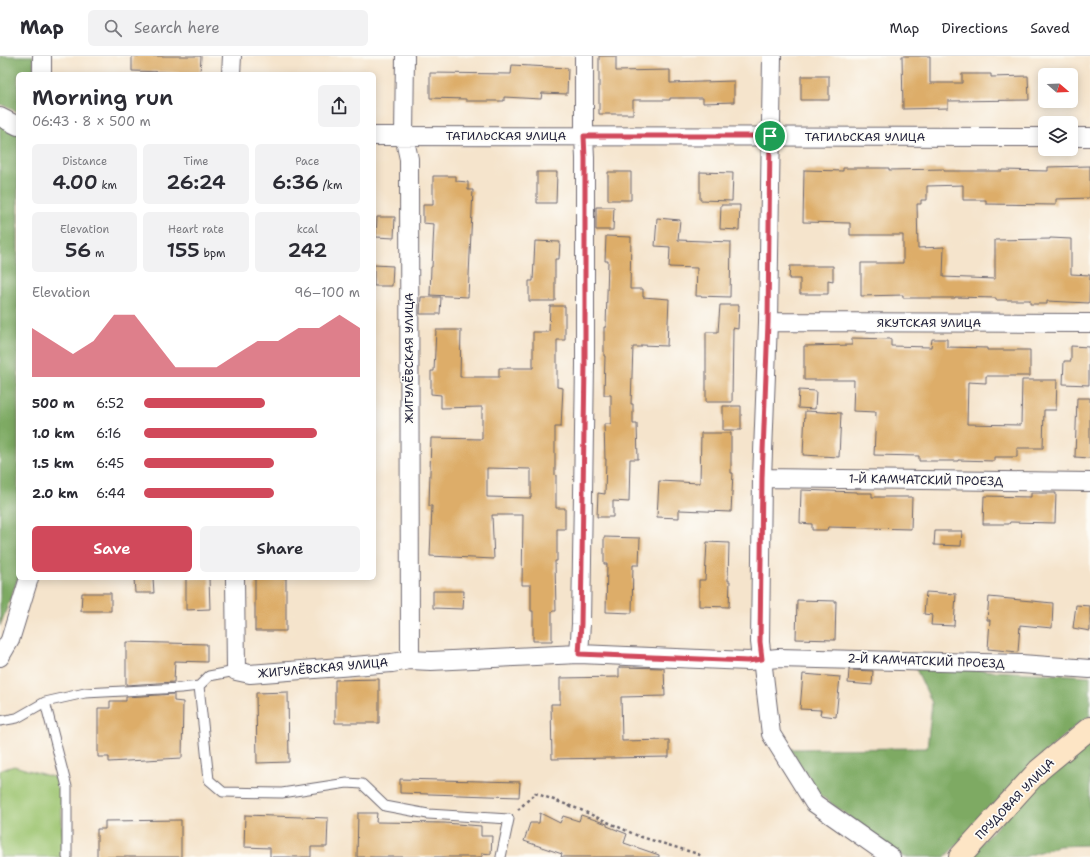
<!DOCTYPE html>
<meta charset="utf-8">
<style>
:root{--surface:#fff;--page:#f2f2f3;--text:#2b2b33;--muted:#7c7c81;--line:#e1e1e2;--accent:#d1495b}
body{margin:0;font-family:"Shantell Sans",sans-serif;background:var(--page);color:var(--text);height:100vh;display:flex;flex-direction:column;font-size:15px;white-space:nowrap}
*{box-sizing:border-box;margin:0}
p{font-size:13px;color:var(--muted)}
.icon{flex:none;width:22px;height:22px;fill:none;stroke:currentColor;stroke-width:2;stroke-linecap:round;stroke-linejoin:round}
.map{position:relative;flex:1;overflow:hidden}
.details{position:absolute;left:16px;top:16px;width:360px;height:508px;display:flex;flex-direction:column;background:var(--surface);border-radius:6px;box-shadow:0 2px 10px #0003}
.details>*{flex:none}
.needle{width:26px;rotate:109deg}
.tools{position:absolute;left:1038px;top:12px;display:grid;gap:8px}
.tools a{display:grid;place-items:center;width:40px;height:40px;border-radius:6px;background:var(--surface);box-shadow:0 2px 10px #0003;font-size:20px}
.pin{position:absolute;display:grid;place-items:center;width:34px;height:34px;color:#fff;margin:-17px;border:2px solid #fff;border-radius:50%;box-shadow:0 1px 4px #0007}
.round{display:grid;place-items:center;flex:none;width:42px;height:42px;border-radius:6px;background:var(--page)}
.summary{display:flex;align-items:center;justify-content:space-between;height:68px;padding:0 16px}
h1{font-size:22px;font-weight:600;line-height:30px}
.figures{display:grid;grid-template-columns:repeat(3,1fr);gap:6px;height:68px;padding:4px 16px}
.figures div{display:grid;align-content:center;border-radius:6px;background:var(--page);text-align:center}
.figures b{font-size:20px;font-weight:600}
.figures small{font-size:11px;font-weight:400}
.figures p{font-size:11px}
.chart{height:112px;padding:8px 16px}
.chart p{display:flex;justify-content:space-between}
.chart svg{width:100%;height:72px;margin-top:4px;fill:var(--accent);opacity:.7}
.action{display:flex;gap:8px;margin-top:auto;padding:8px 16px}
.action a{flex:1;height:46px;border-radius:6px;background:var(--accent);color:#fff;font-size:16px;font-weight:600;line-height:46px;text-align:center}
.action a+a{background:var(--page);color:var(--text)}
ul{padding:0 16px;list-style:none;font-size:13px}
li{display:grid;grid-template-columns:64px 48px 1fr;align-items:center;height:30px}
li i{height:10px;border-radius:5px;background:var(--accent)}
header{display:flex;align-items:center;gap:24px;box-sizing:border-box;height:56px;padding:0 20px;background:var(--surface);border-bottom:1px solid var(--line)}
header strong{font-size:19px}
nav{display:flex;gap:22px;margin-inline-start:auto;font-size:14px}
.search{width:280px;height:36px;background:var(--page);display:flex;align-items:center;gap:10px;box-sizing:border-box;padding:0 14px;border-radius:6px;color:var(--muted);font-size:15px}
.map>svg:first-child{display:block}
.green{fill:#9ec571;stroke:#607456}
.forest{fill:#7eaa63;stroke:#50664f}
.building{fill:#ddad69;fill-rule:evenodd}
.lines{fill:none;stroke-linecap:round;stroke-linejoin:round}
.lane-casing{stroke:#6c666e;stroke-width:11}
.street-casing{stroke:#6c666e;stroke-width:20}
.secondary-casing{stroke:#6c666e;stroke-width:24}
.path{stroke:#6c666e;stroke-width:2.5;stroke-dasharray:3 3;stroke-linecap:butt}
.lane{stroke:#fff;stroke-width:9}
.street{stroke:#fff;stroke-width:18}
.secondary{stroke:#fde5c5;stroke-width:22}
.route-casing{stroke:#fff;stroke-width:8}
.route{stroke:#d1495b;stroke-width:5}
.labels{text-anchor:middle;stroke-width:3.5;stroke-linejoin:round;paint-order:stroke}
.street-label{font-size:12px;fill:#22223b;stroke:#fdfcf7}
</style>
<header>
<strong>Map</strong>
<div class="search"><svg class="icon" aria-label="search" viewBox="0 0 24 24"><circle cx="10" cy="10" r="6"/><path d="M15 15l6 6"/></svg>Search here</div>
<nav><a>Map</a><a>Directions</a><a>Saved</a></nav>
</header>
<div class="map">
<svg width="1090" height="801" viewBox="0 0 1090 801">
<rect width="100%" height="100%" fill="#fdfcf7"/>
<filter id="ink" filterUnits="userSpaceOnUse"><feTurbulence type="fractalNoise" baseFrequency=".025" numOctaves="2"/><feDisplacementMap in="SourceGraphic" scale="8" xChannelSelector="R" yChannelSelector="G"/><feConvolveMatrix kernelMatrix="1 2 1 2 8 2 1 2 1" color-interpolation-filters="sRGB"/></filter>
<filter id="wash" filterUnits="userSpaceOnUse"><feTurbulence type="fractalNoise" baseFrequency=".012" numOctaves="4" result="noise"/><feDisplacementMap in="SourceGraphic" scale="16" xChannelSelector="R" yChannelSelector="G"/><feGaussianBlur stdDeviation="0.9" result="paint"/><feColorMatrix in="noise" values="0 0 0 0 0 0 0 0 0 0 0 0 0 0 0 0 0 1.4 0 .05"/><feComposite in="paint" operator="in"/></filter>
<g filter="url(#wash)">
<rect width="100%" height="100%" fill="#f5e4cc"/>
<!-- green -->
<path class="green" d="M14,710L56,722L61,731L63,801H0V715L1,714Z"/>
<!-- forest -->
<path class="forest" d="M0,0H33L34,18H18V56L0,48Z
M0,64L18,74V522L0,570Z
M915,611L1090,620V660L1078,668L1034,706L945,801H904L821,740L790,693L927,692L932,647Z
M1090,683V789L1058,790L1024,801H968L1047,718Z"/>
<g id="blocks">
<!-- building -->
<path class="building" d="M132,0H201L200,18H179V17L163,16L132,15Z
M599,0H616V15L670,14V27L734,25V46L703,47V42H670V44H633V58H599Z
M902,0H930V27H962V18H991V21L1028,20L1029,44L948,45V52L903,53Z
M512,9L568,12L567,38L542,37L541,43L504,41V45H466V43L430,42V17L511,18Z
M801,20H829V44H801Z
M1090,110V142L1056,143V149L986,148V144H963V129L927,130V144H921V148H917L918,192L944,191L943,221L995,223V184L1050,183V182L1071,183V218L1090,219L1089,247L1047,245V248H1030V244H996V242L955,241V242H903V239L861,240V207H903V179H850V167L803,166L804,114L843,115V112H889V114L944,113V115H1002V114L1048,115V111Z
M537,116H557L556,147H537Z
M608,116H631V144H608Z
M700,116L733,117L732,145L700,144Z
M433,120H456V125L468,126V134H473L468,241L430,239L431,211H432L434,168L423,167V149H433Z
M721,149H740L739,174L720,173Z
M596,151H614L613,174H596Z
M377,161H395L394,182L376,181Z
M657,162L680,164L678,184L731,186L730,241L696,240L697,212L669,211L670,191L655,190Z
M606,180L631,181L630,233H643V241L669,243L667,290L641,289V291H633L631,348H633V368H637L638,403H630L629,446L613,445V461H597L598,437L605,438L606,403H605L604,368H611V339H604L605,300H604V271H606L608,205H605Z
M535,185L560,186L559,203H555V245H529V225H533Z
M374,209L393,210L392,230H374Z
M790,210H833V225L828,224V238H800V223H789Z
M421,241H441L440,258H420Z
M720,249H739L738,273L733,272L732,346H706V276H718Z
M550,250H565V284H557V331L563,332L561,371H555V419H556V452H565V473H557V505H555L556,555H552V585H533V555H531V529H522L523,459H492L494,503L430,500L432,450H429L431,382L482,383V351L441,352V339L431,338V315H434L436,274H461L460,321H499V312H533V276H549ZM487,412L531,413V442L487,441Z
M852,282L891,283V290L931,291L932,283H947V291L987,292V294H1030V320H986V327L968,326L967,368L1021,369L1022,324H1057L1056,354H1044L1043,392H1017V401H994V405L958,404V405H919V400L874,399L876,356L853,355L854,324H804V290L852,289Z
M1071,290L1089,291V329L1063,328L1064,305H1071Z
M799,334L816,335L815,353L798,352Z
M1077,342H1090V402L1075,401Z
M723,350H741V374H723Z
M805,355L841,357L839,401L803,399Z
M701,377H731V417H733L731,456L679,454V462L657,461L659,425L700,427Z
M801,434L857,436V437H872V441H912L911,473L828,471L827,474H812V468L800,467Z
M1031,437H1056L1055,467L1010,466L1009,468H983L984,440L1031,441Z
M935,475H962L961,490L934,489Z
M604,481L640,482L639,509H633L632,557L606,556L607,508H604Z
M707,486L729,487L728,525H730L729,551L699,550V524H705Z
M134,522H153L154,537H135Z
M186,522H209L210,553L186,554Z
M255,522H286V575H255Z
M433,535H464L463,553L433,552Z
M926,536L956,538L954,570L931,569L932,559L924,558Z
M82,537H111V555H81Z
M989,541L1053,547L1052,572L1020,569L1018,596L988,593L990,564H987Z
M797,544L836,545L835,584L796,583Z
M1076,549L1090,550V575L1073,572Z
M126,586L207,588V606L175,605L174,626L126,629Z
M619,611L664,612L665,640L621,641L622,685L669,684V701L552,703L551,648H560V622L619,621Z
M849,614L873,615L872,629L848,627Z
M803,618L840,621L836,661L820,659L821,654L800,653Z
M379,623V667H335V624Z
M288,636L289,706L257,707L256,637Z
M174,638V645L183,646L182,702L109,706V701H98V652H110V645H126V641Z
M400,723L520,726L519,741L400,737Z
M358,757H377L376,766L445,767L481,770V780H492L491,798L482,797V801H357Z
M540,757L560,767L563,760L579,765L581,759L607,768V770L627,778L624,787L659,799V801H561L562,798L524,785L530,767H539Z
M245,759L328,762L327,791H311V801H270V792L244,791Z
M181,764V801H97V773H105V765Z"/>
</g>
</g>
<g filter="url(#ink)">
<use href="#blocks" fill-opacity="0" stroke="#6c666e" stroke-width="1"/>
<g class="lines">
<!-- lane casing -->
<g class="lane-casing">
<path id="lane" d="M199,630L209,724L223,736L282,737L347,727L362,728L385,750L428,758L509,763L501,801
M45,646L67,731V801
M0,665L17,662L45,646L85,637L181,632L199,630L209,620L236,615"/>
</g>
<!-- street casing -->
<g class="street-casing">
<path id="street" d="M42,0V18
M405,0L404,80L409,103L410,604
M772,0L768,266L762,422L760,586L771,678L814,747L891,801
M231,18L232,0
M0,61L18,70
M374,80L1045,81
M1071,81H1090
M768,266L1090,267
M762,422L1090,426
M235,522L236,615L250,618L392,607L410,604L431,605L579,598L748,605L778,602L1021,608L1090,613
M579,598L581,568L585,309V102L584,80V0
M0,601L10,584L29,522"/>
</g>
<!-- secondary casing -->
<g class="secondary-casing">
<path id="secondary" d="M960,801L1039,714L1090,672"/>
</g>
<!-- path -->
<path class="path" d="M518,754L535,737L581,754L638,780L698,798L702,801"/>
<!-- lane -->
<use href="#lane" class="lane"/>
<!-- street -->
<use href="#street" class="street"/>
<!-- secondary -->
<use href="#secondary" class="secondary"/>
</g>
</g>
<g class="lines" filter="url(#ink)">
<!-- route casing -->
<g class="route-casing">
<path id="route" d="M584,80H770L768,266L762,422L760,586L762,603L748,605L579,598L581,568L585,309V102Z"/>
</g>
<!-- route -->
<use href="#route" class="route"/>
</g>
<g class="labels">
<!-- street labels -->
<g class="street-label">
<text x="506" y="84">ТАГИЛЬСКАЯ УЛИЦА</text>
<text x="865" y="85">ТАГИЛЬСКАЯ УЛИЦА</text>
<text x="929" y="271">ЯКУТСКАЯ УЛИЦА</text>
<text transform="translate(409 302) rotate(-90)" y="4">ЖИГУЛЁВСКАЯ УЛИЦА</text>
<text transform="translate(926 424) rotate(1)" y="4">1-Й КАМЧАТСКИЙ ПРОЕЗД</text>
<text transform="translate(926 605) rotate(2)" y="4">2-Й КАМЧАТСКИЙ ПРОЕЗД</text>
<text transform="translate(323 612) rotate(-5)" y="4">ЖИГУЛЁВСКАЯ УЛИЦА</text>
<text transform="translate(1015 743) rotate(-46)" y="4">ПРУДОВАЯ УЛИЦА</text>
</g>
</g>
</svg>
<div class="tools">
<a><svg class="needle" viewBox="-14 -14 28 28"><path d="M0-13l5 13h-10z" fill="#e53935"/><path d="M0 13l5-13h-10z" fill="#7c7c81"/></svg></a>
<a><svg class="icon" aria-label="layers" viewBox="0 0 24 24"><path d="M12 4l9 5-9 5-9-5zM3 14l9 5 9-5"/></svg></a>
</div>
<div class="pin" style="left:770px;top:80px;background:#1e9e55"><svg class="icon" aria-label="arrive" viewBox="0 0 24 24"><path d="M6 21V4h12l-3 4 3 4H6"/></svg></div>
<section class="details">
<div class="summary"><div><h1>Morning run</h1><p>06:43 · 8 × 500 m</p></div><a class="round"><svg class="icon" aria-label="share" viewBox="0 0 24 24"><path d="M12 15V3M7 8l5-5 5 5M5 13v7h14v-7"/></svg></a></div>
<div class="figures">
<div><p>Distance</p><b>4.00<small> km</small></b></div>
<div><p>Time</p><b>26:24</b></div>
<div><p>Pace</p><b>6:36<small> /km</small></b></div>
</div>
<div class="figures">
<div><p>Elevation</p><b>56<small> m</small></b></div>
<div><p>Heart rate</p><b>155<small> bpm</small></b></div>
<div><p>kcal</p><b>242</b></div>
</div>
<div class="chart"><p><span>Elevation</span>96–100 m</p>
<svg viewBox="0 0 160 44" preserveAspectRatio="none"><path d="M0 44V14L10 22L20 30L30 22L40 6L50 6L60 22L70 38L80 38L90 38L100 30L110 22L120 22L130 14L140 14L150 6L160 14V44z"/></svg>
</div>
<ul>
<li><b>500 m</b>6:52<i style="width:56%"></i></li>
<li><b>1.0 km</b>6:16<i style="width:80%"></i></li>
<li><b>1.5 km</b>6:45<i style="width:60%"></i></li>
<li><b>2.0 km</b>6:44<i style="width:60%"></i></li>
</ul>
<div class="action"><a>Save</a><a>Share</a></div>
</section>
</div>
